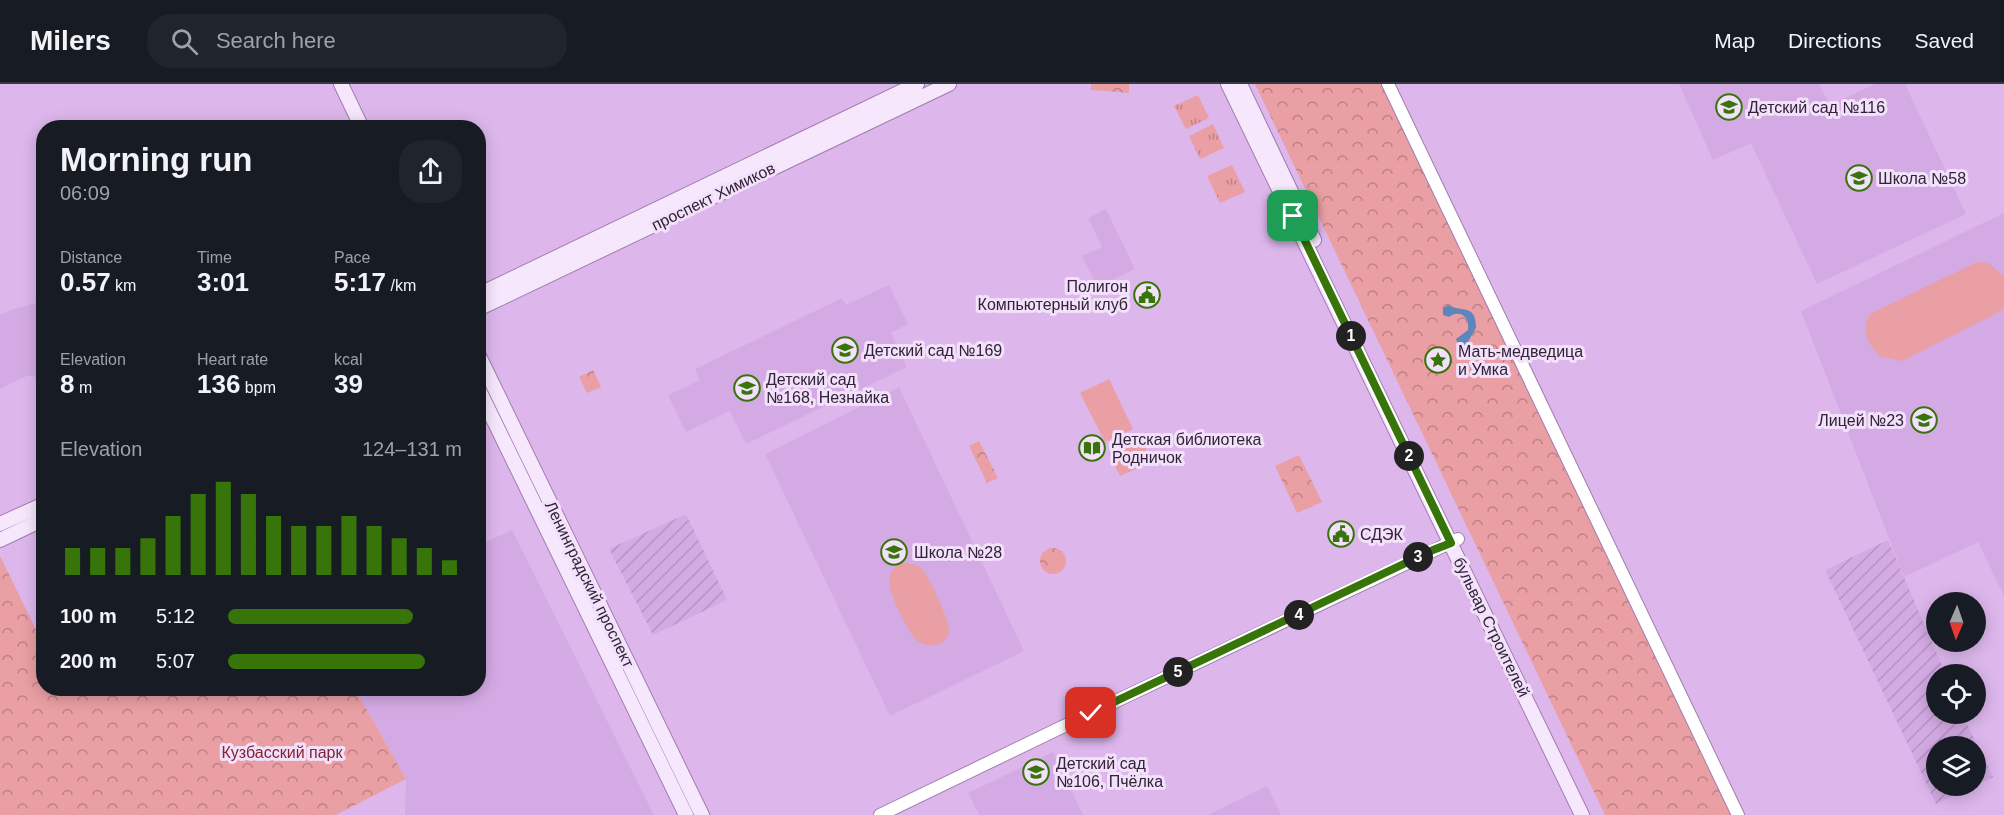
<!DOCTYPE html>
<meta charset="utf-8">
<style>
:root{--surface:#171b24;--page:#20242c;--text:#f1f3f6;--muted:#9ea1a6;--line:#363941;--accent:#377409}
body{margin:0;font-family:Arial,sans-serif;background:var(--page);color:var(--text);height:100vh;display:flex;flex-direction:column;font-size:22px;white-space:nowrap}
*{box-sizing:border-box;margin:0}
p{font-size:20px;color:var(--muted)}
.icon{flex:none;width:33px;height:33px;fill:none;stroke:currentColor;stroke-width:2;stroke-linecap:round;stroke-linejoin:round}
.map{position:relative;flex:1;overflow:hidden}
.side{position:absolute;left:36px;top:36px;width:450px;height:576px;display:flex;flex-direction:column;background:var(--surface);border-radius:24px;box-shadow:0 3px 15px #0003}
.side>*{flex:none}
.needle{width:39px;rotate:182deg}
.buttons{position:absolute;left:1926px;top:508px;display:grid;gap:12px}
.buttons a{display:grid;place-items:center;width:60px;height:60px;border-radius:50%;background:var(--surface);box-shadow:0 3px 15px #0003;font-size:30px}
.pin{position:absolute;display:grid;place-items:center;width:51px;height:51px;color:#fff;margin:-26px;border-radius:12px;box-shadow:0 3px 9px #0006}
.km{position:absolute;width:30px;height:30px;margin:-15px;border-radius:50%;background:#222;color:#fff;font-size:16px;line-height:30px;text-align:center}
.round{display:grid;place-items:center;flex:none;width:63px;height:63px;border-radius:24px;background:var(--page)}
.head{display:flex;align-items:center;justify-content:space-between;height:102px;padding:0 24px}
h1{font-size:33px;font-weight:600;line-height:45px}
.metrics{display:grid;grid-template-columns:repeat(3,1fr);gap:9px;height:102px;padding:6px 24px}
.metrics div{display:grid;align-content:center}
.metrics b{font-size:26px;font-weight:600}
.metrics small{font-size:16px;font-weight:400}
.metrics p{font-size:16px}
.chart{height:168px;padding:12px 24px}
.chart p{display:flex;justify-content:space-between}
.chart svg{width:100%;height:108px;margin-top:6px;stroke:var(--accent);stroke-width:6}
ul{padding:0 24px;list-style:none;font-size:20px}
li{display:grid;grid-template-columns:96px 72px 1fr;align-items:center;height:45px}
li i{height:15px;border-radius:8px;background:var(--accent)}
header{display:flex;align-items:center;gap:36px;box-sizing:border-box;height:84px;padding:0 30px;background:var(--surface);border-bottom:2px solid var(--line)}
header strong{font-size:28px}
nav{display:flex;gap:33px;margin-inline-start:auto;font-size:21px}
.search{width:420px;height:54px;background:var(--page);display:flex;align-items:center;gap:15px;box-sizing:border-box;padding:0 21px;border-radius:24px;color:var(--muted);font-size:22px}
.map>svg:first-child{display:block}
.built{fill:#d4aae4}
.industrial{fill:url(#industrial-furrows)}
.grass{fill:url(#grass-tufts)}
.park{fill:url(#park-crowns)}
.pitch{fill:#e99fa3}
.water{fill:#5e86bd}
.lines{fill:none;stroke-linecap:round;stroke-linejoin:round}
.tertiary-casing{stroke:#a07dae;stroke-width:14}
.secondary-casing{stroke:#a07dae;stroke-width:16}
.tertiary{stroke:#fff;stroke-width:12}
.secondary{stroke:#f6e7fc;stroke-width:14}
.route-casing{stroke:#fff;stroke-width:12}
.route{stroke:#377409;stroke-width:8}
.labels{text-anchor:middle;stroke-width:6;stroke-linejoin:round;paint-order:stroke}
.poi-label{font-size:16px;fill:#312337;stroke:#f3e0fb;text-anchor:start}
.street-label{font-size:16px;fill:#312337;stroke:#f3e0fb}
.park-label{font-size:16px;fill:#7f2431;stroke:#f3e0fb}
</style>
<header>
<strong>Milers</strong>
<div class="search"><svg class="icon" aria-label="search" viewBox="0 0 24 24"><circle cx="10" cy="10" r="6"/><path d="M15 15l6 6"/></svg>Search here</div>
<nav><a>Map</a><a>Directions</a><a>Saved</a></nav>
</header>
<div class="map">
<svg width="2004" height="731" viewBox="0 0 2004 731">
<defs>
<pattern id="industrial-furrows" width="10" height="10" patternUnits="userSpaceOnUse" patternTransform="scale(1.5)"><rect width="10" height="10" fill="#d4aae4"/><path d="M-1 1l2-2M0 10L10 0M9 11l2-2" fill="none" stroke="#b692c4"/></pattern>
<pattern id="grass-tufts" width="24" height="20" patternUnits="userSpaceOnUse" patternTransform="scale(1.5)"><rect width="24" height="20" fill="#e99fa3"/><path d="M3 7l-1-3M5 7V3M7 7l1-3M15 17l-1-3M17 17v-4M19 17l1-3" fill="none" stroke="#bd8186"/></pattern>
<pattern id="park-crowns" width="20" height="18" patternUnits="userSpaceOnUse" patternTransform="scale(1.5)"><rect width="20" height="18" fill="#e99fa3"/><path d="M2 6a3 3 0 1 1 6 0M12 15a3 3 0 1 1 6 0" fill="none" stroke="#bd8186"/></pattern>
</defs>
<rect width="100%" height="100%" fill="#ddb7ec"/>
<!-- built -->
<path class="built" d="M1679,0H1819L1830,21L1875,0H1905L1966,130L1817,200L1751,59L1713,76Z
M1106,125L1135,185L1098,203L1082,172L1102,163L1088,134Z
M2004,129V512L1978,458L1904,493L1801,227Z
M889,201L908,240L891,249L907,283L746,360L730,327L686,348L668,311L700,296L695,285L842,214L846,221Z
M43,217V296L29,291L0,305V231L11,226Z
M899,303L1024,567L890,632L765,370Z
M512,446L654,731H405L406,695L355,605L478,604L479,461Z
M1053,668L1083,731H979L968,709Z
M1267,702L1281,731H1208Z"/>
<!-- industrial -->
<path class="industrial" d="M686,430L727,516L653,551L609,465Z
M1888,456L1946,591H1936V630H1962L1993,693L1976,701V663H1936V702H1974L1936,720L1825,486Z"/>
<!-- grass -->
<path class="grass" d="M1198,11L1209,34L1186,45L1174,22Z
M1213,40L1224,64L1200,75L1189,52Z
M1232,81L1245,108L1220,119L1207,92Z"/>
<!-- park -->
<path class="park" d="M1091,0H1129V9L1091,6Z
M1255,0H1382L1731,731H1605Z
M593,286L601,303L587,309L579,293Z
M979,357L998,394L987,399L969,362Z
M1299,371L1322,418L1297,429L1275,382Z
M1040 477a13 13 0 1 1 26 0a13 13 0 1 1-26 0Z
M0,472L43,560L44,604L355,605L406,695L336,731H0Z"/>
<!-- pitch -->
<path class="pitch" d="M1977,178L1988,179L2004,192V222L2001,227L1902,277L1879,272C1867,258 1861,247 1870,230Z
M1109,295L1133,345L1105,358L1080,309Z
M1141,355L1152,378L1120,392L1109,369Z
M901,479C908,479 918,480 923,486C929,492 950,539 949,546C948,566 922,564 913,553C904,534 873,492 901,479Z"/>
<!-- water -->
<path class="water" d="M1448,221C1462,229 1476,219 1476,244L1465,263H1459L1456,255L1468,246C1470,233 1460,225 1449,233L1443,231V224Z"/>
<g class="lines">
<!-- tertiary casing -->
<g class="tertiary-casing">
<path id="tertiary" d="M1388,0L1738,731
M880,731L1091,629L1458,455"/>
</g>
<!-- secondary casing -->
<g class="secondary-casing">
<path id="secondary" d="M341,0L362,44
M1228,0L1582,731
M1240,0L1314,156
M478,211L917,0
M478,225L949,0
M478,270L702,731
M478,304L686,731
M0,440L44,420
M0,456L44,435"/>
</g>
<!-- tertiary -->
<use href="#tertiary" class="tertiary"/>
<!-- secondary -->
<use href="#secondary" class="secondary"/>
</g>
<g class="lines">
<!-- route casing -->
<g class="route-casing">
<path id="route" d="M1091,629L1433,466L1451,459L1293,132"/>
</g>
<!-- route -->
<use href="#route" class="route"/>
</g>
<!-- icons -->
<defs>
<g id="school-ring" transform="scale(1.35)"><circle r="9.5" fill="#f3e0fb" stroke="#377409" stroke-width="1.5"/><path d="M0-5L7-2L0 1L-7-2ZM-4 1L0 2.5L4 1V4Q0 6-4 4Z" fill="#377409"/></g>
<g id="civic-ring" transform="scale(1.35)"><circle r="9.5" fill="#f3e0fb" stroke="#377409" stroke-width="1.5"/><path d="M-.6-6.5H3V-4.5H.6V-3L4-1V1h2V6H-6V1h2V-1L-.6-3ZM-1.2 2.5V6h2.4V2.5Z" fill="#377409"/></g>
<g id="sight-ring" transform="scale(1.35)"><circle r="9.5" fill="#f3e0fb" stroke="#377409" stroke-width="1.5"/><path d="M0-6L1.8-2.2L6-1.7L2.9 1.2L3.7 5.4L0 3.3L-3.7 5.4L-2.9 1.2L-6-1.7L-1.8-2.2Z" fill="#377409"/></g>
<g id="library-ring" transform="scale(1.35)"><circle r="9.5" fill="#f3e0fb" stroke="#377409" stroke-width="1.5"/><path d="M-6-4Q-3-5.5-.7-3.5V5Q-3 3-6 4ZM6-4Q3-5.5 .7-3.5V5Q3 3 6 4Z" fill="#377409"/></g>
</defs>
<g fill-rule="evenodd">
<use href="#school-ring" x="1729" y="23"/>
<use href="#school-ring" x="1859" y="94"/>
<use href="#civic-ring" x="1147" y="211"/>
<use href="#school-ring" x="845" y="266"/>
<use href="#sight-ring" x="1438" y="276"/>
<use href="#school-ring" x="747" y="304"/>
<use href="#school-ring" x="1924" y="336"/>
<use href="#library-ring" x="1092" y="364"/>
<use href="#civic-ring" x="1341" y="450"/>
<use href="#school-ring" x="894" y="468"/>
<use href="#school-ring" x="1036" y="688"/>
</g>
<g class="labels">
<!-- poi labels -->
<g class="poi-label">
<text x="1748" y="29">Детский сад №116</text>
<text x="1878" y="100">Школа №58</text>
<text x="1128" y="208" text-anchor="end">Полигон<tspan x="1128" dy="18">Компьютерный клуб</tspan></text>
<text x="864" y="272">Детский сад №169</text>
<text x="1458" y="273">Мать-медведица<tspan x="1458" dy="18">и Умка</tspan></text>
<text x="766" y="301">Детский сад<tspan x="766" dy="18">№168, Незнайка</tspan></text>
<text x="1904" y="342" text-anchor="end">Лицей №23</text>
<text x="1112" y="361">Детская библиотека<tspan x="1112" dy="18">Родничок</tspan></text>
<text x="1360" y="456">СДЭК</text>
<text x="914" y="474">Школа №28</text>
<text x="1056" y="685">Детский сад<tspan x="1056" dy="18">№106, Пчёлка</tspan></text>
</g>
<!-- street labels -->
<g class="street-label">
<text transform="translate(713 112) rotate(-26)" y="6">проспект Химиков</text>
<text transform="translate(590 500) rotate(64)" y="6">Ленинградский проспект</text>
<text transform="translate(1492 543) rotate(64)" y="6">бульвар Строителей</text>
</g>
<!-- park labels -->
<g class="park-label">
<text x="282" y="674">Кузбасский парк</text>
</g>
</g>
</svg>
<div class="buttons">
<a><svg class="needle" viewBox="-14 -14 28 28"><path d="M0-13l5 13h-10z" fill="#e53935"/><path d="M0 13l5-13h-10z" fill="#9ea1a6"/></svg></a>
<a><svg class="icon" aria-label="locate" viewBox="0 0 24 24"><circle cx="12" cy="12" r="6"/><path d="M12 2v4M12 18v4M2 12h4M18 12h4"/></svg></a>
<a><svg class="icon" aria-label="layers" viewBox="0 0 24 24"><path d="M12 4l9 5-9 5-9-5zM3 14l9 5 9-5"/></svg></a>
</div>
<div class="pin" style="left:1293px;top:132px;background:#1e9e55"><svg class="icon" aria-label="arrive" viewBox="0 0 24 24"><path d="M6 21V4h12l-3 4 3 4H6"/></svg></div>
<div class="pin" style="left:1091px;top:629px;background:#d93025"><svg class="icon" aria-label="check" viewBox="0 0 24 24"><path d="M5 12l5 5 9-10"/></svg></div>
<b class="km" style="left:1351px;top:252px">1</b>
<b class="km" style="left:1409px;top:372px">2</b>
<b class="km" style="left:1418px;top:473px">3</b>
<b class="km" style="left:1299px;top:531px">4</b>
<b class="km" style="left:1178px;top:588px">5</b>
<section class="side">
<div class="head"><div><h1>Morning run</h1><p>06:09</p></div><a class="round"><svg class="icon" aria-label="share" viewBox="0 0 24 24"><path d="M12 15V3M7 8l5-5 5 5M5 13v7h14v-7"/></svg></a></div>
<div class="metrics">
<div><p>Distance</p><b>0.57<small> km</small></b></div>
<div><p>Time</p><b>3:01</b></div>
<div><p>Pace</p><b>5:17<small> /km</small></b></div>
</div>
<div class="metrics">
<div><p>Elevation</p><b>8<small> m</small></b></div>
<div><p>Heart rate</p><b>136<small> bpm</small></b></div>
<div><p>kcal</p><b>39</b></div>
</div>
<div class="chart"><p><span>Elevation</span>124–131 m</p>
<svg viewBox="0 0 160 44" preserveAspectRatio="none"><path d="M5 44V33M15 44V33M25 44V33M35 44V29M45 44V20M55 44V11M65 44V6M75 44V11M85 44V20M95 44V24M105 44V24M115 44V20M125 44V24M135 44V29M145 44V33M155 44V38"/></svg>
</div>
<ul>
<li><b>100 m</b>5:12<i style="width:79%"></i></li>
<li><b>200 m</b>5:07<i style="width:84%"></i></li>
</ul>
</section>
</div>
